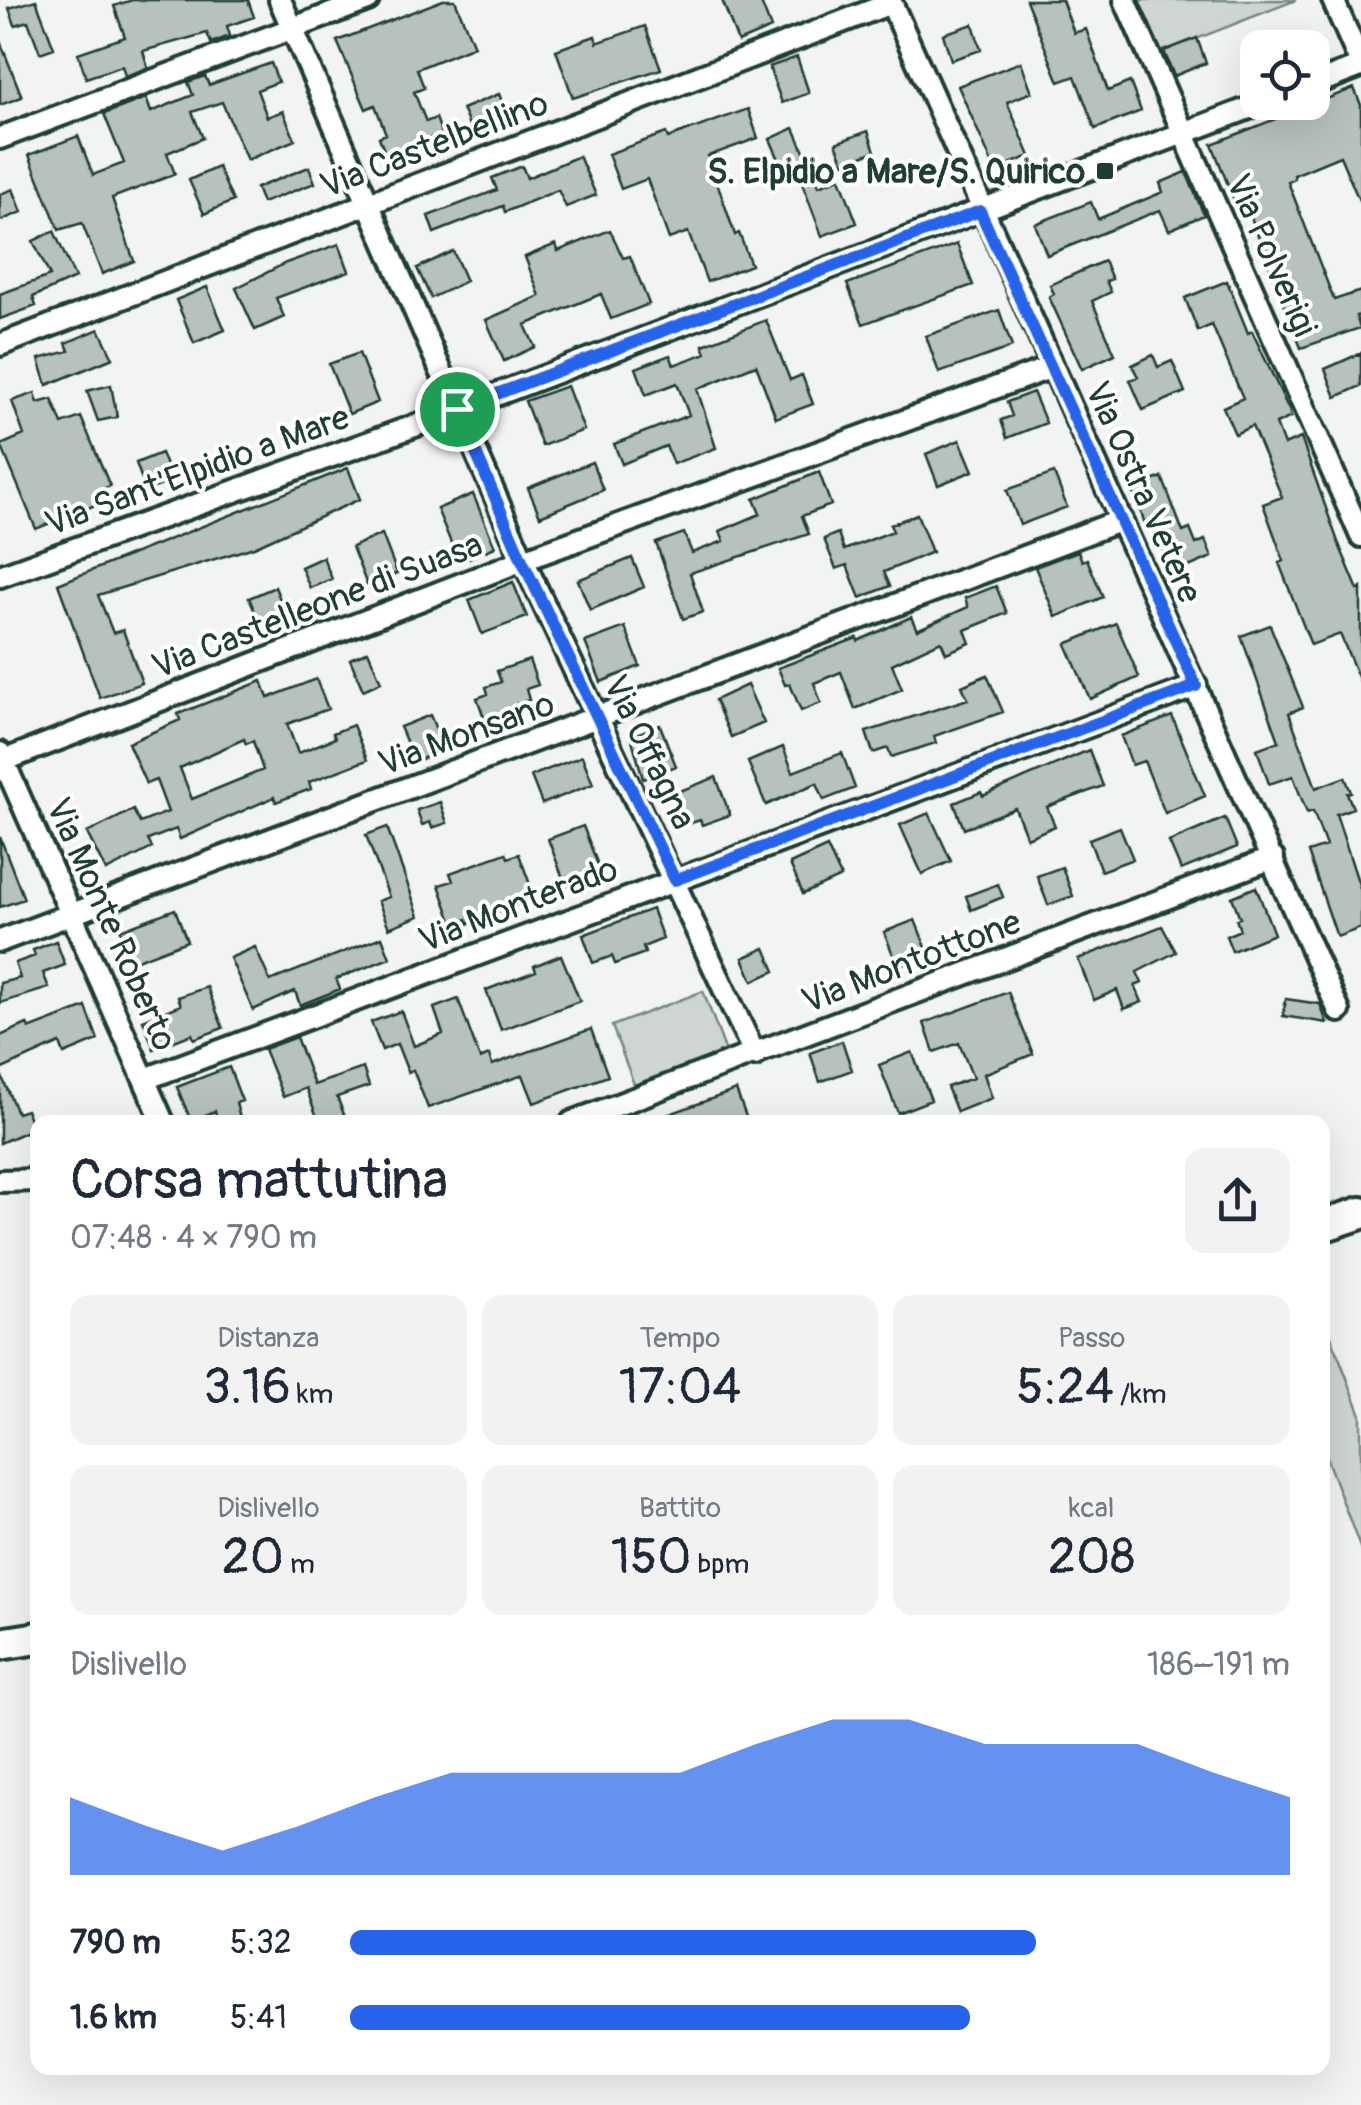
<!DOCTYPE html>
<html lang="it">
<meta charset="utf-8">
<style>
:root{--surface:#fff;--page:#f2f2f3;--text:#1f2937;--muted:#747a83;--accent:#2563eb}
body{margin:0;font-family:Pangolin,sans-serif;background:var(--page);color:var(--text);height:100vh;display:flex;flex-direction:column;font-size:38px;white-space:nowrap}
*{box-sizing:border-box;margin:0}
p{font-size:32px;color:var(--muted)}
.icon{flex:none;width:55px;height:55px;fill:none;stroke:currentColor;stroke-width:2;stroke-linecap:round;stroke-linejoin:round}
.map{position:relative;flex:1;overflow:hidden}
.panel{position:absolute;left:30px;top:1115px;width:1300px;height:960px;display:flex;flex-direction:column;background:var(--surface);border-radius:20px;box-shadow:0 10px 40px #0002}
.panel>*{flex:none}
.tools{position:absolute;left:1240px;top:30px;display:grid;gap:20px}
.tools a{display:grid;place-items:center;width:90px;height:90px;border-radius:20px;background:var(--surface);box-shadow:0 10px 40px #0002;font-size:50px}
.pin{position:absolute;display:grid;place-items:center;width:85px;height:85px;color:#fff;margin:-42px;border:5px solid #fff;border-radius:50%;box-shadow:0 2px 10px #0007}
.round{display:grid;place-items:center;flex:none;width:105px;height:105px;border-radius:20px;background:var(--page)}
.headline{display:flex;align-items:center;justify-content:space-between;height:170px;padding:0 40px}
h1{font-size:55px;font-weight:600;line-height:75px}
.stats{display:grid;grid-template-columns:repeat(3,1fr);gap:15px;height:170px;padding:10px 40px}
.stats div{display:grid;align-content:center;border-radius:20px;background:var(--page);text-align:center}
.stats b{font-size:50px;font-weight:600}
.stats small{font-size:28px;font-weight:400}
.stats p{font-size:28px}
.chart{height:280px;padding:20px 40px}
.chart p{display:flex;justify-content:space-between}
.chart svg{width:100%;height:180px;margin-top:10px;fill:var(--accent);opacity:.7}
ul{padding:0 40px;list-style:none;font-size:32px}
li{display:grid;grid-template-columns:160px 120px 1fr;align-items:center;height:75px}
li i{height:25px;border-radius:12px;background:var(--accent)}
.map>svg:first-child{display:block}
.green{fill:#ced5d3;stroke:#768984;stroke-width:2.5}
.building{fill:#b7c1bd;stroke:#1f3d34;stroke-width:2.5;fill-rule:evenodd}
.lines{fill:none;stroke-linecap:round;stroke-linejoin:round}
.street-casing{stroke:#1f3d34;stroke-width:28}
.secondary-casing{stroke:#1f3d34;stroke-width:38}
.street{stroke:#fff;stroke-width:20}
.secondary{stroke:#fff;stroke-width:30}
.route-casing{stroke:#fff;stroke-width:20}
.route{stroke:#2563eb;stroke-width:12}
.poi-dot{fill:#1f3d34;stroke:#fff;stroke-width:4}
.labels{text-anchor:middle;stroke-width:8;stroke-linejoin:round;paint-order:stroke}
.street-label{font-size:35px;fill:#1f3d34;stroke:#fff}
.poi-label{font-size:35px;font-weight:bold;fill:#1f3d34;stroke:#fff;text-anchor:end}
</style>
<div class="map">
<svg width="1361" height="2105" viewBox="0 0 1361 2105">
<rect width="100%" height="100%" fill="#f2f3f3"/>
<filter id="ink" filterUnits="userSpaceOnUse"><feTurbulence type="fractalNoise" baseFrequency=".01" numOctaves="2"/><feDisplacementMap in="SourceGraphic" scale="20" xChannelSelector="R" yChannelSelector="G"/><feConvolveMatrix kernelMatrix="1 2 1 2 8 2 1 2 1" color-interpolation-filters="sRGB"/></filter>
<g filter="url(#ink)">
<!-- green -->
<path class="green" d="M1136,0H1296L1158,54Z
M703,991L726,1052L635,1087L612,1026Z
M1323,1315L1361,1415V1550L1323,1449Z"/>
<!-- building -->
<path class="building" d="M36,0L54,48L40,53L28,21L15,25L9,8Z
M132,0H248L254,17L227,26L230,36L211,43L207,33L143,51L148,68L125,76L122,66L86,78L78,53L125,37L114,6Z
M443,0H455L474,46L417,69L424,88L414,92L426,122L436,118L442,134L386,156L379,137L386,134L375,105L366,109L337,41Z
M722,0H760L771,28L738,42Z
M1026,0H1062L1074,33L1086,29L1108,91L1130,82L1141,111L1095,129L1075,76L1059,82Z
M973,24L981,50L951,60L943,34Z
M645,26L661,69L573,98L556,50L595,36L597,43Z
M1197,38L1206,63L1174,76L1164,51Z
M0,41L22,97L0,105Z
M797,57L809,93L782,103L769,67Z
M1021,62L1032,92L1007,102L1030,156L995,170L958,86Z
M271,63L278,82L257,90L267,117L283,111L295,140L247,160L222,102L192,112L203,138L167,153L175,174L112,198L134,261L102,274L82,223L59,230L29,155L78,136L93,175L124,163L104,114L146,98L151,112L193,95L188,82L205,76L209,85Z
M1354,88L1361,105V205L1340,156L1294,175L1295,179L1288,182L1334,300L1361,291V315L1356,316L1360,328L1301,348L1244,199L1235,203L1212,144Z
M499,94L511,124L475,139L462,109Z
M748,109L758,138L708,156L735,235L739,233L751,265L707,282L688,232L669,239L647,179L621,189L608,154L666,133L668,138Z
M794,128L819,186L840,178L857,223L822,236L799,175L788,180L770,139Z
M868,131L875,151L844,163L836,143Z
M579,156L596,195L566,207L558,190L505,212L503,206L434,233L428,216L497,190L492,178L522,166L527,178Z
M218,167L233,201L204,214L189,180Z
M309,167L315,183L262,203L256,188Z
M1186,172L1204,215L1169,230L1160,210L1047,255L1035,224L1091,202L1098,219L1163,192L1160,183Z
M13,189L22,212L0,221V194Z
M610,230L623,258L630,256L649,304L611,319L601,294L525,325L535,347L504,361L486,320L540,296L525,257L556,244L558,251Z
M54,231L75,278L33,297L36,306L0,319V294L50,276L33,241Z
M339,244L349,271L276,298L284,317L255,330L236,288L286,263Z
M957,244L973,285L863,324L847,284Z
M453,251L466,281L431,298L417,268Z
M1104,261L1112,279L1106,281L1111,292L1092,301L1115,354L1082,369L1049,297L1054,294L1050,285Z
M1227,281L1248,333L1252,331L1289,410L1291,417L1276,424L1284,445L1301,438L1338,542L1358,590L1361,588V684L1340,634L1311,645L1279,563L1284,561L1263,504L1282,497L1252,426L1235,434L1223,407L1243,398L1212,325L1198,331L1185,298Z
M207,287L225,330L194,343L176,300Z
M999,310L1012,347L939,373L926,336Z
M766,320L790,380L802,375L813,404L776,418L756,365L697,389L716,448L673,464L666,446L622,464L614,444L689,415L677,383L646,395L636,368L670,355L674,365L706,353L703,345Z
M99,329L113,358L47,385L39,359L69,351L66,343Z
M359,353L378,402L349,414L329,364Z
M1361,353V386L1336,397L1325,369Z
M1153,355L1158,367L1172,361L1185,392L1143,410L1130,380L1138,377L1132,365Z
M111,385L117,417L98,421L87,391Z
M567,386L584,430L542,446L525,401Z
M1033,392L1046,423L1007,438L1001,420L1012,416L1007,402Z
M35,393L38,403L52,399L62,424L81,417L110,486L100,490L105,501L36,529L1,445L24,435L12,401Z
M960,440L973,471L938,485L926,454Z
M161,453L172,481L146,491L136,463Z
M592,462L603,490L540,516L528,488Z
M348,468L360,499L254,547L98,595L113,633L123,630L142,683L100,698L58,584Z
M819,472L831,505L802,516L809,534L690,573L703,612L683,619L656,543L684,533L692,553L724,541L720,531L760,514L754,499Z
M1054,473L1067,507L1020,525L1007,490Z
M1162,477L1183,532L1190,529L1196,544L1205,540L1212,557L1172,574L1151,524L1146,526L1132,489Z
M473,494L495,547L459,562L437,509Z
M917,514L932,552L884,572L890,586L860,598L847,565L836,569L824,539L838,533L844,550L893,531L890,525Z
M382,534L397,573L367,585L352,547Z
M1078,551L1082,561L1087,559L1103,597L1056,617L1035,567Z
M323,557L332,579L310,588L301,567Z
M632,558L644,587L590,610L578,580Z
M513,582L527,617L482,634L469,600Z
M996,586L1007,613L965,630L970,643L946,653L941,641L892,664L902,689L855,709L841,672L814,683L821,703L801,711L790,684L785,685L778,668L857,638L858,641L911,617L917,630L968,607L965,598Z
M275,587L290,624L265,635L249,598Z
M1116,623L1139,677L1090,699L1066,644Z
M1270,625L1303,707L1289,713L1316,788L1345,777L1351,792L1347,793L1353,808L1336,814L1361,891V928L1337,937L1308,852L1326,846L1313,811L1307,813L1293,776L1269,784L1257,749L1279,741L1241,636Z
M625,627L640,666L601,682L585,642Z
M368,651L381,682L363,690L350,659Z
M529,660L538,685L526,689L529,700L512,706L516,716L487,726L477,698L488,694L486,687L501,682L497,671Z
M987,675L1003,712L934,736L936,743L891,757L888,748L873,753L866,732L968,699L962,686Z
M316,679L328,709L287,724L298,753L335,738L333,733L353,725L367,760L309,782L311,789L276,802L274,797L180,839L176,829L148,840L152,848L106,871L87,833L133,810L140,823L168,812L156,780L146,784L128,743L180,720L178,714L262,681L268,698ZM244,739L246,744L253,741L263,770L192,799L180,768Z
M747,685L764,723L731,737L715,700Z
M430,715L444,749L415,762L400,727Z
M1172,716L1205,796L1165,813L1144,761L1132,765L1121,736Z
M660,725L676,766L643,779L631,736Z
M783,747L793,772L842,753L855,788L824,800L817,783L766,805L748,762Z
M1089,750L1103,786L1047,807L1055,826L1027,838L1015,808L964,829L954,803L981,792L983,796Z
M582,756L593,784L542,804L531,776Z
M716,777L730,815L702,825L700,820L679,827L672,794Z
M440,802L447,823L432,828L430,822L422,825L417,810Z
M929,813L951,861L922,874L900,825Z
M1225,818L1237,847L1181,870L1169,842Z
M583,826L601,873L566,886L548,839Z
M387,827L419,916L389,928L378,901L389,897L366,835Z
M1120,827L1133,859L1101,871L1089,839Z
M0,837L24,899L0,907Z
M827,847L841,877L803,894L790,864Z
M506,853L508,858L519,854L533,893L526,895L528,901L469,924L467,919L453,924L439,885L453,881L450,873Z
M1062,867L1073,896L1048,905L1037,876Z
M998,884L1003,897L971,910L966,896Z
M1256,887L1274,934L1232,951L1226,936L1240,930L1236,919L1240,918L1232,897Z
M175,909L187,941L132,962L120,930Z
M652,909L663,939L643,947L645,953L615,964L612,956L593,963L583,935Z
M915,920L929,955L898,967L884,932Z
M1162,926L1176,952L1137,972L1142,983L1135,986L1142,1002L1124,1009L1117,990L1094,1000L1078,959Z
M382,937L390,958L336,979L340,989L300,1005L295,991L253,1010L230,958L255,947L270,981Z
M56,941L65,965L43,973L49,988L0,1003V983L20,978L15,963L35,956L33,950Z
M765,948L775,971L753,981L743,958Z
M561,955L580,1001L501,1030L486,990L536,971L534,966Z
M207,987L223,1028L194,1039L192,1034L154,1049L143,1020L181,1005L178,997Z
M1008,992L1033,1054L984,1074L992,1098L957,1112L947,1087L973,1078L959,1043L934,1052L924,1023Z
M458,999L480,1059L489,1055L492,1065L591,1029L608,1076L534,1103L523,1075L428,1108L413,1070L408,1072L397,1044L382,1050L371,1022L401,1011L414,1046L443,1034L434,1008Z
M1286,999L1320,1004L1327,1023L1283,1016Z
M86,1007L98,1040L64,1054L60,1043L0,1070V1036L27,1024L29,1029Z
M296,1037L314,1085L363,1068L369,1086L337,1097L347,1122H319L306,1088L283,1097L264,1049Z
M842,1041L852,1070L820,1082L810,1053Z
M912,1052L931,1100L898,1113L879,1065Z
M229,1067L242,1101L236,1103L241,1122H218L215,1111L191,1121L177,1087Z
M0,1072L17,1113L26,1110L34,1128L0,1143Z
M736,1090L748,1122H651L650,1121Z"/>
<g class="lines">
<!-- street casing -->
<g class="street-casing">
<path id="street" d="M280,0L523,560L755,1055
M890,0L1339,1011
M1125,0L1361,536
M1333,0L1361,64
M1312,85L1361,66
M0,138L368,0
M0,345L891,3
M0,576L417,425L1265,102
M0,753L163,1122
M0,762L523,560L1052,367
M0,941L1122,520
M145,1079L1196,686
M572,1122L1273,858
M0,1181L38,1180"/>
</g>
<!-- secondary casing -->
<g class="secondary-casing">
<path id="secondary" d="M1322,1226L1361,1213
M0,1644L38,1638"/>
</g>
<!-- street -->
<use href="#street" class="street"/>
<!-- secondary -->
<use href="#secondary" class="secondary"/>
</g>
</g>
<g class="lines" filter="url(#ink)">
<!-- route casing -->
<g class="route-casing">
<path id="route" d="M980,211L1196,686L675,880L522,560L457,409Z"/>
</g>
<!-- route -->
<use href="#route" class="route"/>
</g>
<!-- markers -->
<rect class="poi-dot" x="1095" y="161" width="20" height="20" rx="5"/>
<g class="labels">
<!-- street labels -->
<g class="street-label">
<text transform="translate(434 144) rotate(-21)" y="12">Via Castelbellino</text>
<text transform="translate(1272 255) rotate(66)" y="12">Via Polverigi</text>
<text transform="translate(197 470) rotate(-20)" y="12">Via Sant'Elpidio a Mare</text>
<text transform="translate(1144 492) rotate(66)" y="12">Via Ostra Vetere</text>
<text transform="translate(317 605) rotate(-21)" y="12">Via Castelleone di Suasa</text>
<text transform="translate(466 733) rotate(-20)" y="12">Via Monsano</text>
<text transform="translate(650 752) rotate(64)" y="12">Via Offagna</text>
<text transform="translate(518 904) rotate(-21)" y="12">Via Monterado</text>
<text transform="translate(112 924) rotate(66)" y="12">Via Monte Roberto</text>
<text transform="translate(911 961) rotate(-21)" y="12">Via Montottone</text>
</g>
<!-- poi labels -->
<g class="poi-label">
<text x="1085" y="183">S. Elpidio a Mare/S. Quirico</text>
</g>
</g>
</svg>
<div class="tools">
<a><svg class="icon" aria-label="locate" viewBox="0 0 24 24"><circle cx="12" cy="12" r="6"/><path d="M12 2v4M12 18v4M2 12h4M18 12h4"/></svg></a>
</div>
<div class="pin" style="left:457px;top:409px;background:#1e9e55"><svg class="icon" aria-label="arrive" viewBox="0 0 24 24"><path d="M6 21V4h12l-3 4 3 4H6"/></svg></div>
<section class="panel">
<div class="headline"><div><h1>Corsa mattutina</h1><p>07:48 · 4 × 790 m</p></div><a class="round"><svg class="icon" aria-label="share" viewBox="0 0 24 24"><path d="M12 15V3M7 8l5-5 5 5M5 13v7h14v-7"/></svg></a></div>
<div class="stats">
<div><p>Distanza</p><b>3.16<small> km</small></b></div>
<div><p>Tempo</p><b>17:04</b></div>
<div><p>Passo</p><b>5:24<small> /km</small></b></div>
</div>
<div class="stats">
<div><p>Dislivello</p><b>20<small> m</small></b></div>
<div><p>Battito</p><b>150<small> bpm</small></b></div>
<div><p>kcal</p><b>208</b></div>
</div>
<div class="chart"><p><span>Dislivello</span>186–191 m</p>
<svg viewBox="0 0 160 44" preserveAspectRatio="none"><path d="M0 44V25L10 32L20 38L30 32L40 25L50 19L60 19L70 19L80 19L90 12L100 6L110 6L120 12L130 12L140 12L150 19L160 25V44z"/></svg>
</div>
<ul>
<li><b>790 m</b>5:32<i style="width:73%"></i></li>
<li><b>1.6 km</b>5:41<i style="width:66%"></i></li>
</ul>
</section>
</div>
